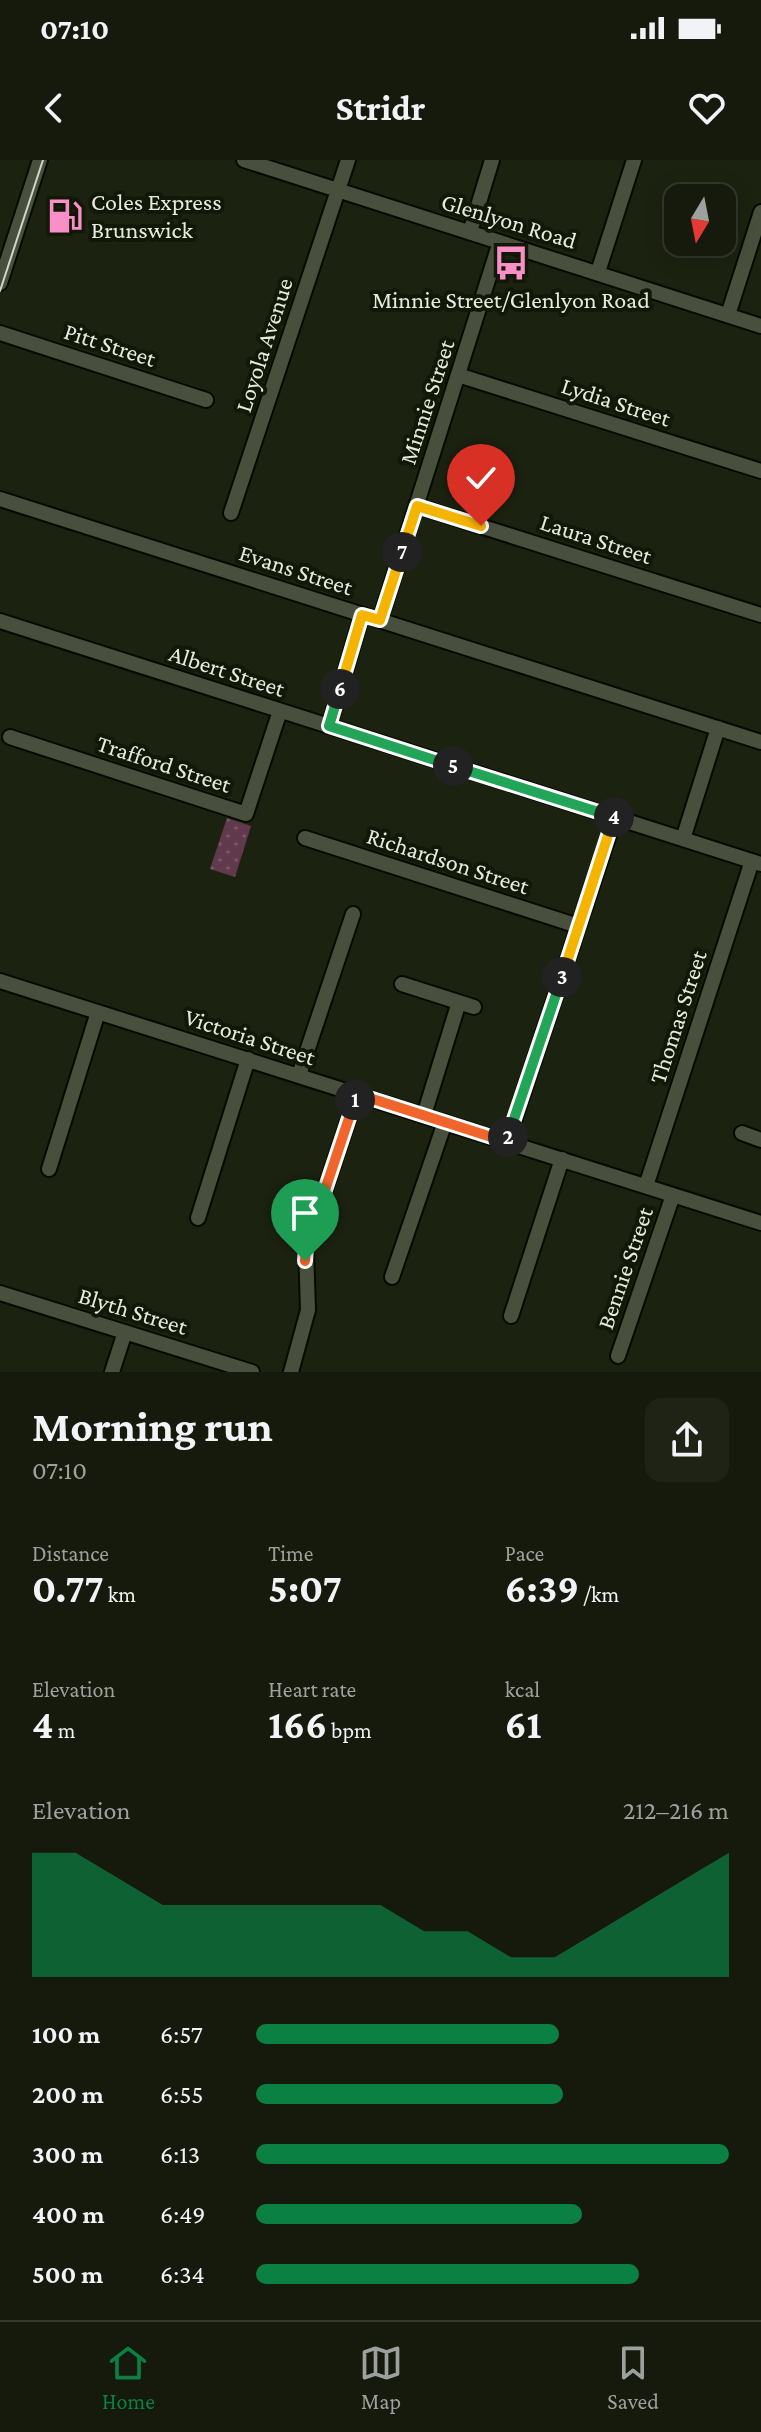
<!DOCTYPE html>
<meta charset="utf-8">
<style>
:root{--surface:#151a0c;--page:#1e2315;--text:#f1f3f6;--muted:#9da19d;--line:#34382d;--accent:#0b8043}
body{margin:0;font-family:"Crimson Pro",serif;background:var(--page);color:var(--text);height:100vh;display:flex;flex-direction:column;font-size:30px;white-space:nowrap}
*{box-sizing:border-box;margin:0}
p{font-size:26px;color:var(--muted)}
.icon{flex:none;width:44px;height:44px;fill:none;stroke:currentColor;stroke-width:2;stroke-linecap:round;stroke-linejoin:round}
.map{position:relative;height:1212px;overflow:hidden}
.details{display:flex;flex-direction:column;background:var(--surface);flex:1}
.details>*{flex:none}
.needle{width:52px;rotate:190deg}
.buttons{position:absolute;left:664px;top:24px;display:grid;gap:16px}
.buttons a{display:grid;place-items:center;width:72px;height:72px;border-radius:16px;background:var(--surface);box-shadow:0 4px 20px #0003,0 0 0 2px var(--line);font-size:40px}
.pin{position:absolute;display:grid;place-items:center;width:68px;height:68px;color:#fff;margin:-82px -34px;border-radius:50% 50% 50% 0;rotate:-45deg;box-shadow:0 0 8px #0007}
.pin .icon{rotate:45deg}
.km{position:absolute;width:40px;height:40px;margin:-20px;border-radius:50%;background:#222;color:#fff;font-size:22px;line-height:40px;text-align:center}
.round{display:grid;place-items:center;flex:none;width:84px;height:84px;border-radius:16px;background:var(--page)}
.summary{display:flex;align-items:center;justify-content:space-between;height:136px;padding:0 32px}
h1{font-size:44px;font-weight:700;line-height:60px}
.figures{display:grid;grid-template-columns:repeat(3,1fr);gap:12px;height:136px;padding:8px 32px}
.figures div{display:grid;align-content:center}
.figures b{font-size:40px;font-weight:700}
.figures small{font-size:22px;font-weight:400}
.figures p{font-size:22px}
.chart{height:224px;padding:16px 32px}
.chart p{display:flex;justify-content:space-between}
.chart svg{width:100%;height:144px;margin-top:8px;fill:var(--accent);opacity:.7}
ul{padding:0 32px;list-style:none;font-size:26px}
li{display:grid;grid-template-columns:128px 96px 1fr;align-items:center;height:60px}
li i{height:20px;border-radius:10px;background:var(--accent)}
.status{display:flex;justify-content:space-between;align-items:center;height:56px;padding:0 40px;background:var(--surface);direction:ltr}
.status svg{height:22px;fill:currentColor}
header{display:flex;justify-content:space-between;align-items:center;height:104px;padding:0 32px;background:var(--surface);font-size:36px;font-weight:700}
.tab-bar{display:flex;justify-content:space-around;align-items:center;height:112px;border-top:2px solid var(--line);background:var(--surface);font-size:22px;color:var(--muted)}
.tab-bar a{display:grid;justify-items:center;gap:4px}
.tab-bar .selected{color:var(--accent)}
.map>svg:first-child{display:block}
.grass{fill:url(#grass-dots)}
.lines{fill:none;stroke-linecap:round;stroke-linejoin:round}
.minor-casing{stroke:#060b00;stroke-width:18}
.minor{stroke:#484f3c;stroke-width:14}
.tram{stroke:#d0d5c8;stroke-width:2}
.split-1-casing{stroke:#fff;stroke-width:16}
.split-2-casing{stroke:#fff;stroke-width:16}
.split-3-casing{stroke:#fff;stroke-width:16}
.split-4-casing{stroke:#fff;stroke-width:16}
.split-5-casing{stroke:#fff;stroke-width:16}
.split-6-casing{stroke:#fff;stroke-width:16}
.split-7-casing{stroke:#fff;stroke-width:16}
.split-8-casing{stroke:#fff;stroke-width:16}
.split-1{stroke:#f0652b;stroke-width:10}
.split-2{stroke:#f0652b;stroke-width:10}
.split-3{stroke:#22a559;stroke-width:10}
.split-4{stroke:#f5b400;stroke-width:10}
.split-5{stroke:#22a559;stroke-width:10}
.split-6{stroke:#22a559;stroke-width:10}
.split-7{stroke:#f5b400;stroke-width:10}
.split-8{stroke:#f5b400;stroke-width:10}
.labels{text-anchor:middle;stroke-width:8;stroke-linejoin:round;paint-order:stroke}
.poi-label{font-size:24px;fill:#e6ebdf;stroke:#121807;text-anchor:start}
.street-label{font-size:24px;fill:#e6ebdf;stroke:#121807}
</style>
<div class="status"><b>07:10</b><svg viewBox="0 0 49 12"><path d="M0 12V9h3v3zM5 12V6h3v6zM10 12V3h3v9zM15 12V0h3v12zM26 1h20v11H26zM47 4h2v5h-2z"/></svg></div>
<header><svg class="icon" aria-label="back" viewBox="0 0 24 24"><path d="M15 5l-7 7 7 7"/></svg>Stridr<svg class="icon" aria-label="heart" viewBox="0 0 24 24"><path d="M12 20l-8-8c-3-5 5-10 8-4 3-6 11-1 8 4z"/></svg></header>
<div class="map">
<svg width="761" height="1212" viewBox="0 0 761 1212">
<defs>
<pattern id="grass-dots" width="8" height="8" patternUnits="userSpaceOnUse" patternTransform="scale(2)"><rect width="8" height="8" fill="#60394d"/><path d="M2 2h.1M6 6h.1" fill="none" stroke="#775666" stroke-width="1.8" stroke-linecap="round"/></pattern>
</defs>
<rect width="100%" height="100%" fill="#1c2210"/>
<!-- grass -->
<path class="grass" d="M227,658L251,666L235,717L210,709Z"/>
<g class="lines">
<!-- minor casing -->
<g class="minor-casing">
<path id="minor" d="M244,0L761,166
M470,72L492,0
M598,112L634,0
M0,123L40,0
M728,155L761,52
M0,173L206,240
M458,215L761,311
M0,339L761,582
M417,346L761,455
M231,353L348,0
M380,460L500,82
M0,461L761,704
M329,566L362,455
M10,577L246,654L280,551
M305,678L578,766
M683,679L718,568
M0,821L761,1063
M402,824L474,847
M299,915L353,754
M424,955L459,842
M742,973L761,980
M507,982L615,657
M49,1009L98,852
M646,1026L752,701
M198,1058L248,899
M392,1117L445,962
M0,1133L252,1212
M511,1156L562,999
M618,1196L673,1035
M112,1212L125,1172
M291,1212L308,1150L306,1087L357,934"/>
</g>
<!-- minor -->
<use href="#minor" class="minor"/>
<!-- tram -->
<path class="tram" d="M0,131L43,0"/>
</g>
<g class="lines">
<!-- split-1 casing -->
<g class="split-1-casing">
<path id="split-1" d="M305,1101L306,1087L355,940"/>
</g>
<!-- split-2 casing -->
<g class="split-2-casing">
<path id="split-2" d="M355,940L357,934L507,982L508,977"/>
</g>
<!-- split-3 casing -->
<g class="split-3-casing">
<path id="split-3" d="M508,977L562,817"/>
</g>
<!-- split-4 casing -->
<g class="split-4-casing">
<path id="split-4" d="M562,817L614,657"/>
</g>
<!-- split-5 casing -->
<g class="split-5-casing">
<path id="split-5" d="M453,606L614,657"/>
</g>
<!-- split-6 casing -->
<g class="split-6-casing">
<path id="split-6" d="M340,529L329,566L453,606"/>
</g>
<!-- split-7 casing -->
<g class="split-7-casing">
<path id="split-7" d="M340,529L362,455L380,460L402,392"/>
</g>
<!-- split-8 casing -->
<g class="split-8-casing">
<path id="split-8" d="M402,392L417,346L481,366"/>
</g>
<!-- split-1 -->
<use href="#split-1" class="split-1"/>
<!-- split-2 -->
<use href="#split-2" class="split-2"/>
<!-- split-3 -->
<use href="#split-3" class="split-3"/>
<!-- split-4 -->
<use href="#split-4" class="split-4"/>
<!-- split-5 -->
<use href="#split-5" class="split-5"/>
<!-- split-6 -->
<use href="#split-6" class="split-6"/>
<!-- split-7 -->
<use href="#split-7" class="split-7"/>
<!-- split-8 -->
<use href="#split-8" class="split-8"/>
</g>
<!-- icons -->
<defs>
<g id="fuel-bare" transform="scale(2.76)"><path d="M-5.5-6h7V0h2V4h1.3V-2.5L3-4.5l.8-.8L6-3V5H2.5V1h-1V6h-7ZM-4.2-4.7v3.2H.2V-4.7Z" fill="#fa8fc7" stroke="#121807" stroke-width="2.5" paint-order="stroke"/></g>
<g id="bus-bare" transform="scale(2.76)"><path d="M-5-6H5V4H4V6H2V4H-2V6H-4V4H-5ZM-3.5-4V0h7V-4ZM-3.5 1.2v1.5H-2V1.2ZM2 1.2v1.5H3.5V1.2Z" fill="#fa8fc7" stroke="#121807" stroke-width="2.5" paint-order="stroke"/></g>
</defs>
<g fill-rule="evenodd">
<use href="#fuel-bare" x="65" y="56"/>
<use href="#bus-bare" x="511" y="103"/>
</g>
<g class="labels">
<!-- poi labels -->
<g class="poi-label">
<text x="91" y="50">Coles Express<tspan x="91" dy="28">Brunswick</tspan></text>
<text x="511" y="148" text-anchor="middle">Minnie Street/Glenlyon Road</text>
</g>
<!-- street labels -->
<g class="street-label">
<text transform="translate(509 61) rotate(17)" y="8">Glenlyon Road</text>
<text transform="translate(110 185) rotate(18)" y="8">Pitt Street</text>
<text transform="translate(264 185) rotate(-72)" y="8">Loyola Avenue</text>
<text transform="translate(427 242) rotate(-72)" y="8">Minnie Street</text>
<text transform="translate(616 242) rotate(18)" y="8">Lydia Street</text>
<text transform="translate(596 379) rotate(18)" y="8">Laura Street</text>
<text transform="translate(296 410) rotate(18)" y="8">Evans Street</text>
<text transform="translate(227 511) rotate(18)" y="8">Albert Street</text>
<text transform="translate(164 604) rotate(18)" y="8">Trafford Street</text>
<text transform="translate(448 701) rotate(18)" y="8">Richardson Street</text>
<text transform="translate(678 857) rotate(-72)" y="8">Thomas Street</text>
<text transform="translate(250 877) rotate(18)" y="8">Victoria Street</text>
<text transform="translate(625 1108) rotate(-71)" y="8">Bennie Street</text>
<text transform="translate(133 1151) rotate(17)" y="8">Blyth Street</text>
</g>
</g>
</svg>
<div class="buttons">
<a><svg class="needle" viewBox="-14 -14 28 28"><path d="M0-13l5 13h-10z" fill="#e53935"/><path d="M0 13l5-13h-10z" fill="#9da19d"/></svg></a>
</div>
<div class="pin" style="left:305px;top:1101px;background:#1e9e55"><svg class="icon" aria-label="arrive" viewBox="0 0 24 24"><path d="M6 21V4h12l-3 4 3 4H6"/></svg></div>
<div class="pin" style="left:481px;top:366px;background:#d93025"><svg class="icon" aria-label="check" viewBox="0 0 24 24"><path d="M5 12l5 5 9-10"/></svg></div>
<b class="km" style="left:355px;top:940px">1</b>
<b class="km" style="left:508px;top:977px">2</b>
<b class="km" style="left:562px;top:817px">3</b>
<b class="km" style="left:614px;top:657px">4</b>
<b class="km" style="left:453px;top:606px">5</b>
<b class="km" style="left:340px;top:529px">6</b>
<b class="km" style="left:402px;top:392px">7</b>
</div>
<section class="details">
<div class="summary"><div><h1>Morning run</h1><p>07:10</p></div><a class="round"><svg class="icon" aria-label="share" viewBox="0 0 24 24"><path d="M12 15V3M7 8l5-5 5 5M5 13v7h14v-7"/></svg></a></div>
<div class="figures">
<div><p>Distance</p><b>0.77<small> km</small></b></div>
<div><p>Time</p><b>5:07</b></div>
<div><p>Pace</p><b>6:39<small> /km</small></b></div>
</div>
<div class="figures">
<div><p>Elevation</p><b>4<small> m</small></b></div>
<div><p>Heart rate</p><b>166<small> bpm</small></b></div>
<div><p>kcal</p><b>61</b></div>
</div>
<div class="chart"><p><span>Elevation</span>212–216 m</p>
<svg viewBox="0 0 160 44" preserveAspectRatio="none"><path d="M0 44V6L10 6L20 14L30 22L40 22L50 22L60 22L70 22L80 22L90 30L100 30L110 38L120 38L130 30L140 22L150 14L160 6V44z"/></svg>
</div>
<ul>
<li><b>100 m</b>6:57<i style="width:64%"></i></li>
<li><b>200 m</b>6:55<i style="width:65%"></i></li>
<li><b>300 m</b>6:13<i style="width:100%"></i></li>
<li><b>400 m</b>6:49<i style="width:69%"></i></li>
<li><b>500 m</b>6:34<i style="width:81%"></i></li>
</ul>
</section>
<nav class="tab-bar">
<a class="selected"><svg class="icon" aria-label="home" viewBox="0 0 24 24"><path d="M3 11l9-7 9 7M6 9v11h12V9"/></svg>Home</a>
<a><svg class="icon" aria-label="map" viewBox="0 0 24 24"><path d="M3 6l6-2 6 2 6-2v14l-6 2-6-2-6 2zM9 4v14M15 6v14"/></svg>Map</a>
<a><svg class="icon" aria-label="saved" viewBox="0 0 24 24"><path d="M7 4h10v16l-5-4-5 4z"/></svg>Saved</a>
</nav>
